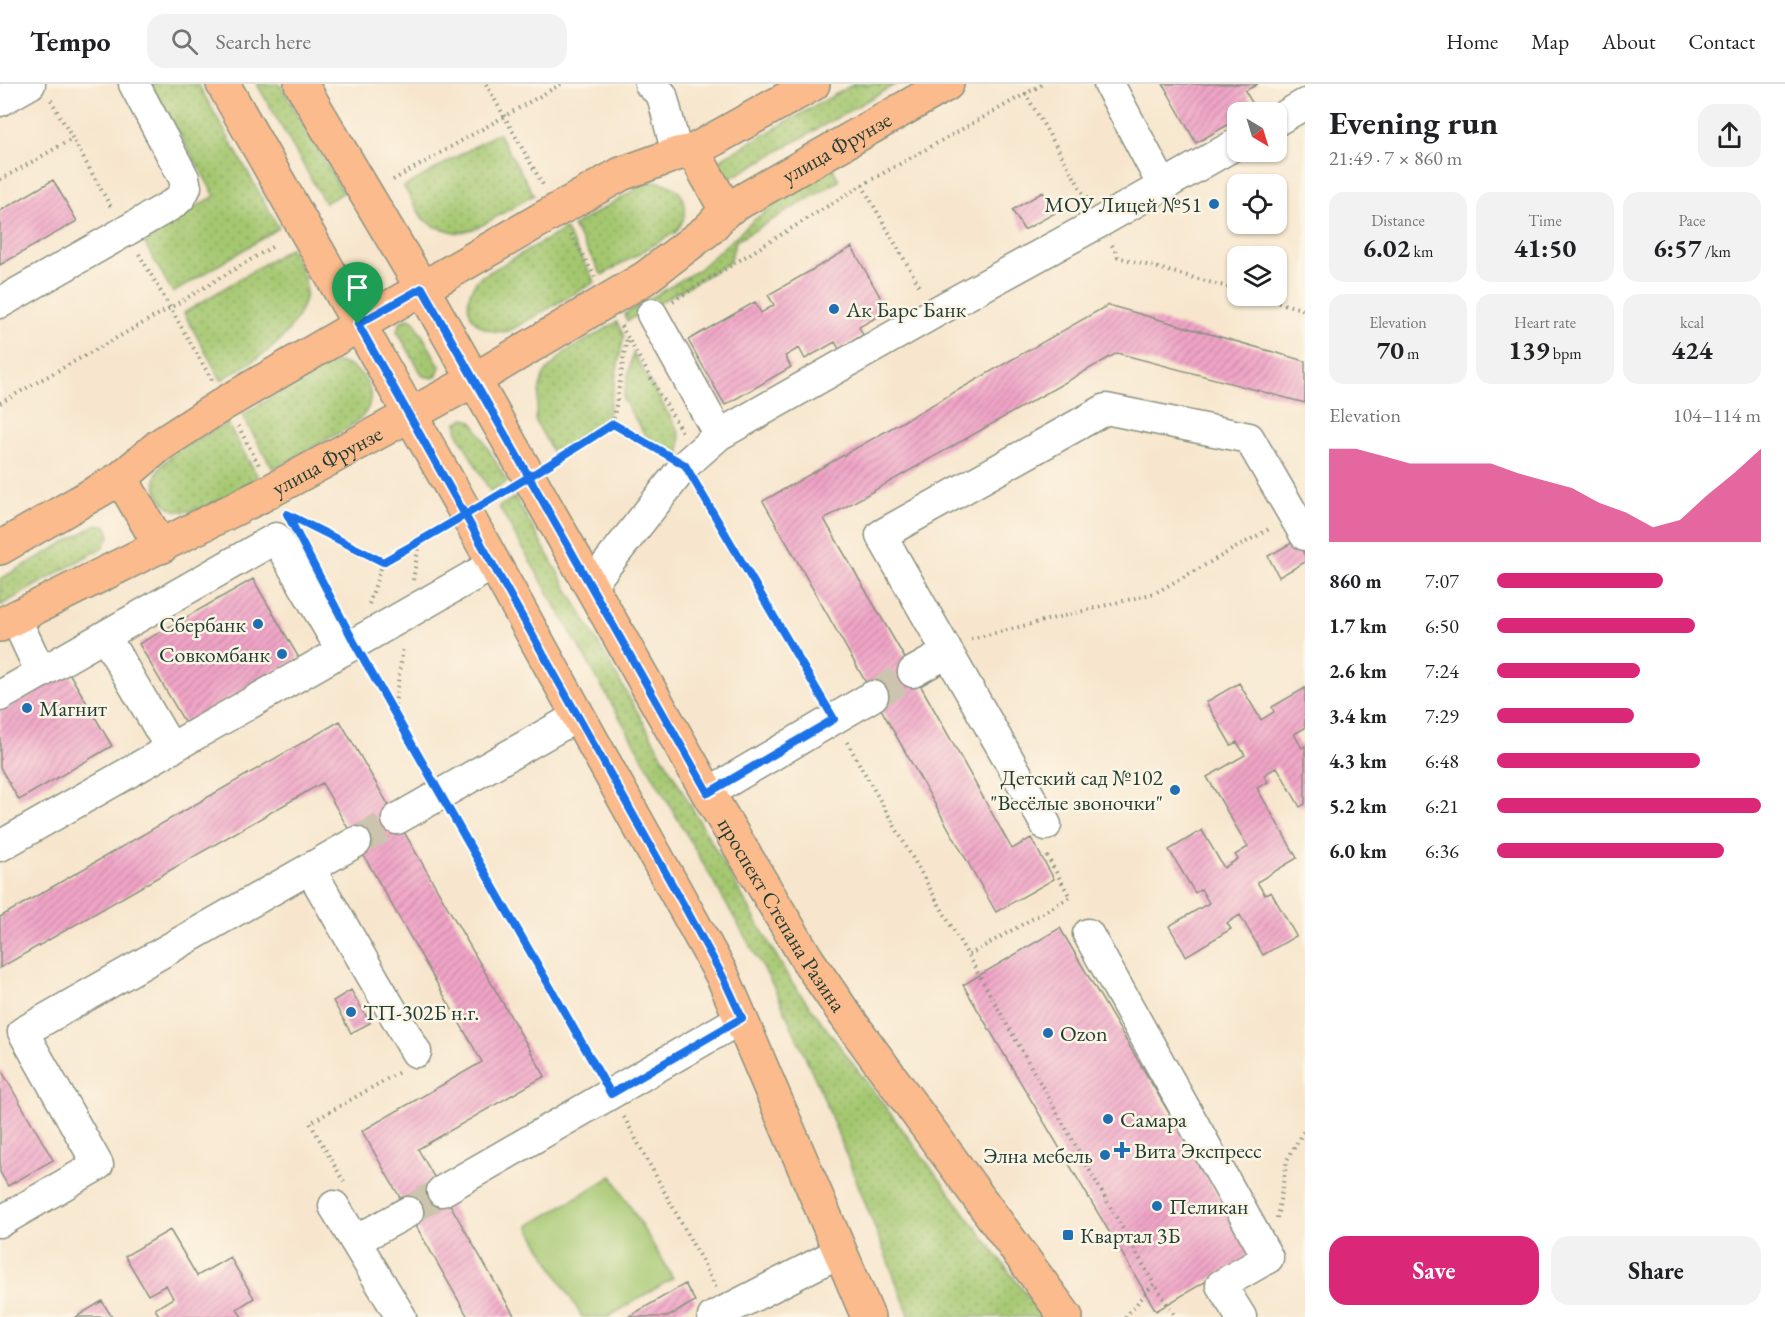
<!DOCTYPE html>
<meta charset="utf-8">
<style>
:root{--surface:#fff;--page:#f2f2f2;--text:#202124;--muted:#757577;--line:#e0e0e0;--accent:#db2777}
body{margin:0;font-family:"EB Garamond",serif;background:var(--page);color:var(--text);height:100vh;display:flex;flex-direction:column;font-size:22px;white-space:nowrap}
*{box-sizing:border-box;margin:0}
p{font-size:20px;color:var(--muted)}
.icon{flex:none;width:33px;height:33px;fill:none;stroke:currentColor;stroke-width:2;stroke-linecap:round;stroke-linejoin:round}
.map{position:relative;flex:1;overflow:hidden}
.sheet{display:flex;flex-direction:column;background:var(--surface);width:480px}
.sheet>*{flex:none}
.needle{width:39px;rotate:142deg}
.buttons{position:absolute;left:1227px;top:18px;display:grid;gap:12px}
.buttons a{display:grid;place-items:center;width:60px;height:60px;border-radius:12px;background:var(--surface);box-shadow:0 2px 4px #0004;font-size:30px}
.pin{position:absolute;display:grid;place-items:center;width:51px;height:51px;color:#fff;margin:-62px -26px;border-radius:50% 50% 50% 0;rotate:-45deg;box-shadow:0 0 6px #0007}
.pin .icon{rotate:45deg}
.round{display:grid;place-items:center;flex:none;width:63px;height:63px;border-radius:18px;background:var(--page)}
.summary{display:flex;align-items:center;justify-content:space-between;height:102px;padding:0 24px}
h1{font-size:33px;font-weight:700;line-height:45px}
.stats{display:grid;grid-template-columns:repeat(3,1fr);gap:9px;height:102px;padding:6px 24px}
.stats div{display:grid;align-content:center;border-radius:15px;background:var(--page);text-align:center}
.stats b{font-size:26px;font-weight:700}
.stats small{font-size:16px;font-weight:400}
.stats p{font-size:16px}
.chart{height:168px;padding:12px 24px}
.chart p{display:flex;justify-content:space-between}
.chart svg{width:100%;height:108px;margin-top:6px;fill:var(--accent);opacity:.7}
.button{display:flex;gap:12px;margin-top:auto;padding:12px 24px}
.button a{flex:1;height:69px;border-radius:18px;background:var(--accent);color:#fff;font-size:24px;font-weight:700;line-height:69px;text-align:center}
.button a+a{background:var(--page);color:var(--text)}
ul{padding:0 24px;list-style:none;font-size:20px}
li{display:grid;grid-template-columns:96px 72px 1fr;align-items:center;height:45px}
li i{height:15px;border-radius:8px;background:var(--accent)}
header{display:flex;align-items:center;gap:36px;box-sizing:border-box;height:84px;padding:0 30px;background:var(--surface);border-bottom:2px solid var(--line)}
header strong{font-size:28px}
nav{display:flex;gap:33px;margin-inline-start:auto;font-size:21px}
.search{width:420px;height:54px;background:var(--page);display:flex;align-items:center;gap:15px;box-sizing:border-box;padding:0 21px;border-radius:18px;color:var(--muted);font-size:22px}
main{display:flex;flex:1;min-height:0}
.map>svg:first-child{display:block}
.green{fill:url(#green-dots);stroke:#628252;stroke-width:1.5}
.pitch{fill:#a4c770;stroke:#628252;stroke-width:1.5}
.building{fill:url(#building-hatch)}
.lines{fill:none;stroke-linecap:round;stroke-linejoin:round}
.minor-tunnel{stroke:#ccc4ae;stroke-width:30;stroke-dasharray:30 15;stroke-linecap:butt}
.minor-casing{stroke:#8b9280;stroke-width:33}
.major-casing{stroke:#8b9280;stroke-width:36}
.path{stroke:#8b9280;stroke-width:4;stroke-dasharray:1.5 4.5;stroke-linecap:butt}
.minor{stroke:#fff;stroke-width:30}
.major{stroke:#fbbb8c;stroke-width:33}
.route-casing{stroke:#fff;stroke-width:12}
.route{stroke:#1a73e8;stroke-width:8}
.poi-dot{fill:#1f6fb2;stroke:#fcf5e5;stroke-width:2}
.labels{text-anchor:middle;stroke-width:5;stroke-linejoin:round;paint-order:stroke}
.street-label{font-size:22px;fill:#1f3d34;stroke:#fcf5e5}
.poi-label{font-size:22px;fill:#1f3d34;stroke:#fcf5e5;text-anchor:start}
</style>
<header>
<strong>Tempo</strong>
<div class="search"><svg class="icon" aria-label="search" viewBox="0 0 24 24"><circle cx="10" cy="10" r="6"/><path d="M15 15l6 6"/></svg>Search here</div>
<nav><a>Home</a><a>Map</a><a>About</a><a>Contact</a></nav>
</header>
<main>
<div class="map">
<svg width="1305" height="1233" viewBox="0 0 1305 1233">
<defs>
<pattern id="green-dots" width="8" height="8" patternUnits="userSpaceOnUse" patternTransform="scale(1.5)"><rect width="8" height="8" fill="#a4c770"/><path d="M2 2h.1M6 6h.1" fill="none" stroke="#85a35d" stroke-width="1.8" stroke-linecap="round"/></pattern>
<pattern id="building-hatch" width="6" height="6" patternUnits="userSpaceOnUse" patternTransform="scale(1.5)"><rect width="6" height="6" fill="#f1a4c7"/><path d="M-1 1l2-2M0 6l6-6M5 7l2-2" fill="none" stroke="#c387a2"/></pattern>
</defs>
<rect width="100%" height="100%" fill="#fcf5e5"/>
<filter id="ink" filterUnits="userSpaceOnUse"><feTurbulence type="fractalNoise" baseFrequency=".0167" numOctaves="2"/><feDisplacementMap in="SourceGraphic" scale="12" xChannelSelector="R" yChannelSelector="G"/><feConvolveMatrix kernelMatrix="1 2 1 2 8 2 1 2 1" color-interpolation-filters="sRGB"/></filter>
<filter id="wash" filterUnits="userSpaceOnUse"><feTurbulence type="fractalNoise" baseFrequency=".008" numOctaves="4" result="noise"/><feDisplacementMap in="SourceGraphic" scale="24" xChannelSelector="R" yChannelSelector="G"/><feGaussianBlur stdDeviation="1.35" result="paint"/><feColorMatrix in="noise" values="0 0 0 0 0 0 0 0 0 0 0 0 0 0 0 0 0 1.4 0 .05"/><feComposite in="paint" operator="in"/></filter>
<g filter="url(#wash)">
<rect width="100%" height="100%" fill="#f7e6cd"/>
<!-- green -->
<path class="green" d="M151,0H198L279,144L173,209L142,155L215,112Z
M257,0H280L343,109L325,119Z
M854,0H896L731,94L723,95L718,79L724,73Z
M498,49L534,111L477,144L458,149L436,143L423,135L404,103Z
M833,84L839,97L736,157L729,179L627,237L624,230L698,186L754,136L786,111Z
M650,97C682,99 696,121 676,148L602,191L573,142Z
M565,145L595,198L509,247C474,252 455,222 479,194Z
M290,164C297,177 305,189 306,203C307,211 304,219 301,226C285,262 253,277 221,296L184,229Z
M409,234L414,237L440,282L437,292L433,294L423,292L397,247L401,237Z
M617,238L624,252L607,335L604,340L555,372L535,336L540,303L544,290L564,269Z
M633,269L680,350V374L647,354L623,315Z
M338,278C360,283 378,303 367,326C364,333 356,338 350,343L273,385L242,331L327,280Z
M465,334L473,338L507,398L490,407L457,348V338Z
M227,339L258,393C233,407 179,451 159,411C154,401 154,390 162,381C174,366 209,349 227,339Z
M515,413L790,896L1043,1233H910L823,1012L775,905L499,423Z
M96,441L106,442L110,451L103,463L0,522V495Z"/>
<!-- pitch -->
<path class="pitch" d="M612,1092L673,1194L608,1233H582L528,1142Z"/>
<g id="blocks">
<!-- building -->
<path class="building" d="M1163,0H1258L1245,7L1256,25L1249,28H1238V35L1196,59Z
M53,96L77,137L0,181V127Z
M1043,108L1055,129L1024,146L1012,126Z
M852,163L888,227L859,243L863,251L839,265L835,258L805,275L799,264L785,272L791,283L725,321L688,256L755,218L761,229L774,221L768,211Z
M1108,221L1305,277V319L1117,269L824,435L913,588L1012,765L1031,754L1054,795L996,828L763,417Z
M1297,456L1305,472V478L1279,493L1268,472Z
M253,495L299,574L185,639L139,560Z
M68,587L112,662L19,716L0,683V627Z
M1239,599L1261,636L1274,628L1272,623L1305,604V644L1294,650L1302,664L1305,662V720L1300,723L1277,683L1264,691L1268,698L1257,704L1297,774L1257,798L1265,811L1271,808L1296,852L1263,871L1240,831L1227,839L1231,845L1186,872L1169,842L1209,819L1201,805L1195,809L1169,766L1202,746L1224,784L1238,775L1235,771L1248,763L1207,693L1245,671L1237,658L1231,661L1206,618Z
M340,637L545,992L418,1065L515,1233H468L362,1047L482,978L322,699L0,884V833Z
M1060,844L1252,1170L1156,1227L963,901Z
M351,906L370,939L351,949L333,917Z
M0,984L53,1076L8,1102L0,1088Z
M170,1146L197,1192L230,1173L254,1214L237,1225L242,1233H160L155,1225L173,1214L166,1201L148,1211L125,1172Z
M685,1200L695,1217L668,1233H628Z
M102,1217L112,1233H76Z"/>
</g>
</g>
<g filter="url(#ink)">
<use href="#blocks" fill-opacity="0" stroke="#8b9280" stroke-width="1.5"/>
<g class="lines">
<!-- minor-tunnel -->
<path class="minor-tunnel" d="M873,612L913,588
M356,758L397,735
M408,1128L442,1107"/>
<!-- minor casing -->
<g class="minor-casing">
<path id="minor" d="M650,0L662,11L677,70
M1109,0L1163,102
M0,17L30,0
M1276,37L1305,20
M0,219L173,120L181,113L186,103L184,94L134,0
M652,230L719,351
M590,502L685,381L719,351L934,229L1100,138L1238,59
M15,533L41,589
M105,552L171,665
M913,588L947,569
M0,612L276,454L342,567
M708,709L873,612
M397,735L578,632
M1046,741L881,451L1106,325L1249,354L1305,451
M0,762L494,480
M310,785L416,968
M1088,850L1268,1174L1221,1201L1241,1233
M442,1107L742,934
M334,1122L401,1233
M0,1138L98,1081L23,948L356,758
M355,1157L408,1128
M713,1233L840,1168"/>
</g>
<!-- major casing -->
<g class="major-casing">
<g id="major">
<path d="M223,0L467,431L723,893L868,1233"/>
<path id="s1" d="M301,0L422,204L708,709L807,875L846,932L1066,1233"/>
<path d="M693,67L726,126"/>
<path d="M121,394L161,463"/>
<path d="M0,464L121,394L160,361L225,319L557,126L621,90L677,70L693,67L813,0"/>
<path id="s2" d="M0,541L261,412L474,296L645,194L709,145L726,126L947,0"/>
</g>
</g>
<!-- path -->
<path class="path" d="M486,0L543,101
M1025,9L1087,115
M51,16L112,125
M0,96L72,55
M393,96L561,0
M862,101L921,205
M571,150L595,193
M1112,161L1118,173L1238,206
M139,170L212,296
M1255,212L1305,226
M673,217L862,101L1043,0
M621,242L683,350
M0,319L170,224L275,161
M613,340L662,368
M238,342L260,383
M552,379L613,340L627,253
M699,404L821,612
M491,417L505,408
M296,434L383,478
M413,496L419,459
M369,520L383,478L443,445
M971,555L1155,509L1271,444
M367,582L428,687
M394,627L403,563
M847,658L1154,1200
M454,733L598,987
M969,871L1070,813L1045,768
M624,1033L716,1203
M344,1098L310,1039L401,987
M1277,1134L1287,1076L1305,1045
M1125,1233L1154,1200L1176,1233"/>
<!-- minor -->
<use href="#minor" class="minor"/>
<!-- major -->
<use href="#major" class="major"/>
</g>
</g>
<g class="lines" filter="url(#ink)">
<!-- route casing -->
<g class="route-casing">
<path id="route" d="M358,240L687,827L723,893L742,934L611,1010L355,560L287,430L383,478C461,434 538,389 613,340L685,381L834,635L708,709L422,204L358,240"/>
</g>
<!-- route -->
<use href="#route" class="route"/>
</g>
<!-- markers -->
<g class="poi-dot">
<circle cx="1214" cy="120" r="6"/>
<circle cx="834" cy="225" r="6"/>
<circle cx="258" cy="540" r="6"/>
<circle cx="282" cy="570" r="6"/>
<circle cx="27" cy="624" r="6"/>
<circle cx="1175" cy="706" r="6"/>
<circle cx="351" cy="928" r="6"/>
<circle cx="1048" cy="949" r="6"/>
<circle cx="1108" cy="1035" r="6"/>
<path d="M1119 1057h6v6h6v6h-6v6h-6v-6h-6v-6h6z"/>
<circle cx="1105" cy="1071" r="6"/>
<circle cx="1157" cy="1122" r="6"/>
<rect x="1062" y="1145" width="12" height="12" rx="3"/>
</g>
<g class="labels">
<!-- street labels -->
<g class="street-label">
<text dy="8" stroke="none"><textPath href="#s2" startOffset="966">улица Фрунзе</textPath></text>
<text dy="8" stroke="none"><textPath href="#s2" startOffset="366">улица Фрунзе</textPath></text>
<text dy="8" stroke="none"><textPath href="#s1" startOffset="960">проспект Степана Разина</textPath></text>
</g>
<!-- poi labels -->
<g class="poi-label">
<text x="1202" y="128" text-anchor="end">МОУ Лицей №51</text>
<text x="846" y="233">Ак Барс Банк</text>
<text x="246" y="548" text-anchor="end">Сбербанк</text>
<text x="270" y="578" text-anchor="end">Совкомбанк</text>
<text x="39" y="632">Магнит</text>
<text x="1163" y="701" text-anchor="end">Детский сад №102<tspan x="1163" dy="25">"Весёлые звоночки"</tspan></text>
<text x="363" y="936">ТП-302Б н.г.</text>
<text x="1060" y="957">Ozon</text>
<text x="1120" y="1043">Самара</text>
<text x="1134" y="1074">Вита Экспресс</text>
<text x="1093" y="1079" text-anchor="end">Элна мебель</text>
<text x="1169" y="1130">Пеликан</text>
<text x="1080" y="1159">Квартал 3Б</text>
</g>
</g>
</svg>
<div class="buttons">
<a><svg class="needle" viewBox="-14 -14 28 28"><path d="M0-13l5 13h-10z" fill="#e53935"/><path d="M0 13l5-13h-10z" fill="#757577"/></svg></a>
<a><svg class="icon" aria-label="locate" viewBox="0 0 24 24"><circle cx="12" cy="12" r="6"/><path d="M12 2v4M12 18v4M2 12h4M18 12h4"/></svg></a>
<a><svg class="icon" aria-label="layers" viewBox="0 0 24 24"><path d="M12 4l9 5-9 5-9-5zM3 14l9 5 9-5"/></svg></a>
</div>
<div class="pin" style="left:358px;top:240px;background:#1e9e55"><svg class="icon" aria-label="arrive" viewBox="0 0 24 24"><path d="M6 21V4h12l-3 4 3 4H6"/></svg></div>
</div>
<section class="sheet">
<div class="summary"><div><h1>Evening run</h1><p>21:49 · 7 × 860 m</p></div><a class="round"><svg class="icon" aria-label="share" viewBox="0 0 24 24"><path d="M12 15V3M7 8l5-5 5 5M5 13v7h14v-7"/></svg></a></div>
<div class="stats">
<div><p>Distance</p><b>6.02<small> km</small></b></div>
<div><p>Time</p><b>41:50</b></div>
<div><p>Pace</p><b>6:57<small> /km</small></b></div>
</div>
<div class="stats">
<div><p>Elevation</p><b>70<small> m</small></b></div>
<div><p>Heart rate</p><b>139<small> bpm</small></b></div>
<div><p>kcal</p><b>424</b></div>
</div>
<div class="chart"><p><span>Elevation</span>104–114 m</p>
<svg viewBox="0 0 160 44" preserveAspectRatio="none"><path d="M0 44V6L10 6L20 9L30 12L40 12L50 12L60 12L70 16L80 19L90 22L100 28L110 32L120 38L130 35L140 25L150 16L160 6V44z"/></svg>
</div>
<ul>
<li><b>860 m</b>7:07<i style="width:63%"></i></li>
<li><b>1.7 km</b>6:50<i style="width:75%"></i></li>
<li><b>2.6 km</b>7:24<i style="width:54%"></i></li>
<li><b>3.4 km</b>7:29<i style="width:52%"></i></li>
<li><b>4.3 km</b>6:48<i style="width:77%"></i></li>
<li><b>5.2 km</b>6:21<i style="width:100%"></i></li>
<li><b>6.0 km</b>6:36<i style="width:86%"></i></li>
</ul>
<div class="button"><a>Save</a><a>Share</a></div>
</section>
</main>
